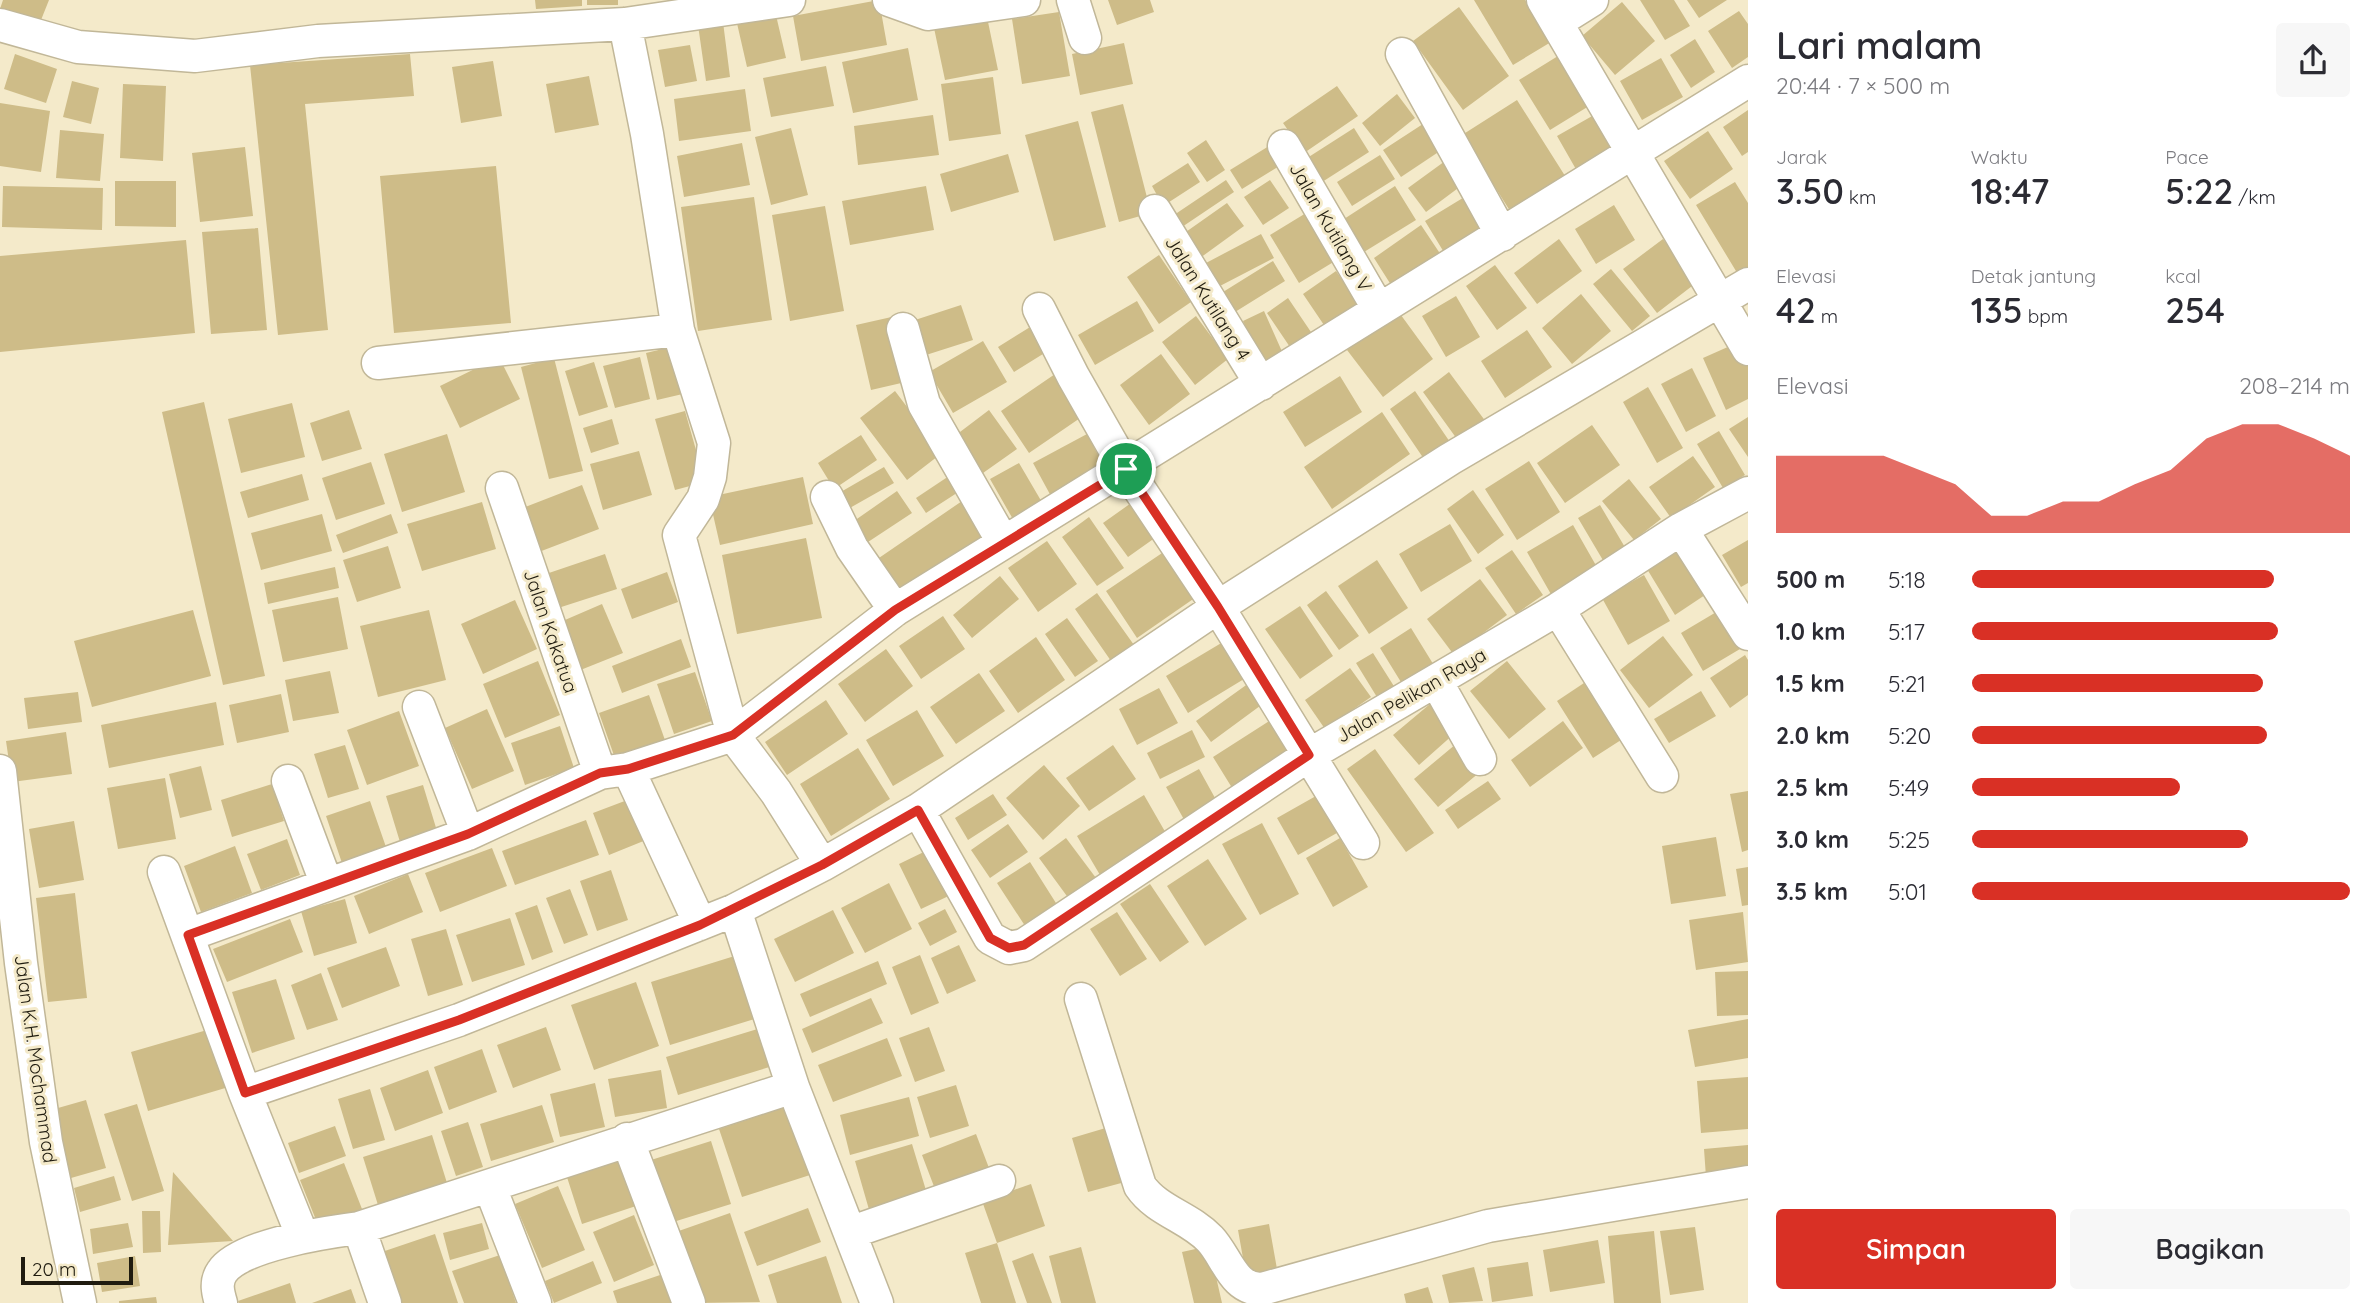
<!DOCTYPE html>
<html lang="id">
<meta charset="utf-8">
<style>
:root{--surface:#fff;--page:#f7f7f7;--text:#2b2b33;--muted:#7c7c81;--accent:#d93025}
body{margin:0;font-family:Quicksand,sans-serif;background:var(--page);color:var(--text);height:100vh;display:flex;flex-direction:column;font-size:26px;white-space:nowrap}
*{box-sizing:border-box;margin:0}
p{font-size:23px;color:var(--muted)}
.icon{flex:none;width:38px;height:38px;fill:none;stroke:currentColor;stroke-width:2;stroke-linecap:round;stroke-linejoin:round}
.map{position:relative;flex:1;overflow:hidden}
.details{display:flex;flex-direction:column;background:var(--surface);width:630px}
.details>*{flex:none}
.scale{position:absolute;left:21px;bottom:18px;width:112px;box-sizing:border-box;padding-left:7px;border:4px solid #1f1b0f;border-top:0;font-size:19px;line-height:24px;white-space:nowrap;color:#1f1b0f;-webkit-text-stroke:5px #f4eaca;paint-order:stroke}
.pin{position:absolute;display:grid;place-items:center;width:60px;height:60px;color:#fff;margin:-30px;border:4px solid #fff;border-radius:50%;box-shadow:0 2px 7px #0007}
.round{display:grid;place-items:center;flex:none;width:74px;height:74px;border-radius:7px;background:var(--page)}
.head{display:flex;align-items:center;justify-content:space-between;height:119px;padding:0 28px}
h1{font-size:38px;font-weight:600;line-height:52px}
.metrics{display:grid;grid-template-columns:repeat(3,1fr);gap:10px;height:119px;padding:7px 28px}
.metrics div{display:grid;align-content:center}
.metrics b{font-size:35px;font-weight:600}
.metrics small{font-size:19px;font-weight:400}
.metrics p{font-size:19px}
.chart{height:196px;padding:14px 28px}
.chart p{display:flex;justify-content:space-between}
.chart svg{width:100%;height:126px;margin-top:7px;fill:var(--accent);opacity:.7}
.button{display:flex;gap:14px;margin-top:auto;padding:14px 28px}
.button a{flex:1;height:80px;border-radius:7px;background:var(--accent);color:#fff;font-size:28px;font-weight:600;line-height:80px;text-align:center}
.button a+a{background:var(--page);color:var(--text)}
ul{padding:0 28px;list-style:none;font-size:23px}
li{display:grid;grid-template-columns:112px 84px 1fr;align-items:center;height:52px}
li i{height:18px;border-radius:9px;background:var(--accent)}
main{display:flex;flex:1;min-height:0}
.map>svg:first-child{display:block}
.building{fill:#cebc88}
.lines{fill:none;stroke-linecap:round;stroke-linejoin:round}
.street-casing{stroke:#c1b798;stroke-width:35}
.street{stroke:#fff;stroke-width:32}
.route-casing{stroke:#fff;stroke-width:14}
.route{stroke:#d93025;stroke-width:9}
.labels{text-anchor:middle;stroke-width:6;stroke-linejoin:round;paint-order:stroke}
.street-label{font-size:19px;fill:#1f1b0f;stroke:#f4eaca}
</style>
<main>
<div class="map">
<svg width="1748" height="1303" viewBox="0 0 1748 1303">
<rect width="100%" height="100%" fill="#f4eaca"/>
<!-- building -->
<path class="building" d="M3,0H49L39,25L0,9Z
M535,0H582V6L536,9Z
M587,0H618V5H587Z
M879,0L887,45L801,61L793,16Z
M1108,0H1150L1154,12L1117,25Z
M1474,0H1525L1551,42L1513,65Z
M1640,0H1674L1690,26L1665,40Z
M1687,0H1727L1699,18Z
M1622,2L1655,41L1615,75L1582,36Z
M1459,7L1509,76L1463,110L1413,41Z
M775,11L786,58L747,67L736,19Z
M1739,11L1748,24V57L1732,68L1708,31Z
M1059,12L1070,76L1022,84L1012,19Z
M987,17L998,70L945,80L934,28Z
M723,22L730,77L706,81L698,25Z
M1695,39L1715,72L1691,88L1670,55Z
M1124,43L1133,84L1080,95L1072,54Z
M690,45L697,81L665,87L658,50Z
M908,48L918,100L853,113L842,62Z
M15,54L57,69L46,103L4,89Z
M410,54L414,96L305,104L328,330L278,335L250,65Z
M1558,56L1589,106L1550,130L1519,80Z
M1661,58L1683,97L1642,120L1620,81Z
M493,61L502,116L461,123L452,67Z
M826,66L834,106L771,117L763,78Z
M589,76L599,125L555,133L546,84Z
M993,77L1001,134L949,141L941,84Z
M72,81L99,88L91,124L63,117Z
M123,84L166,86L163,161L120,158Z
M1337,86L1358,116L1304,153L1283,123Z
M745,89L751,131L679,141L674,99Z
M1397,94L1415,118L1380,146L1362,123Z
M1517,100L1567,179L1512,214L1462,135Z
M0,103L50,111L41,172L0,166Z
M1123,104L1151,213L1119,222L1091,112Z
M1748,110V152L1742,156L1723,127Z
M1601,111L1620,144L1577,171L1557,136Z
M933,115L939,155L858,165L854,126Z
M1078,121L1106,227L1054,241L1025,135Z
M1426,122L1443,149L1401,177L1383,150Z
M791,128L808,195L771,205L755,137Z
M1354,128L1369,152L1319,184L1304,160Z
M60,130L104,134L100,181L56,178Z
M1708,131L1733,169L1690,199L1664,161Z
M1206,140L1225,170L1207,182L1187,153Z
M742,143L750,185L684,197L677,156Z
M1269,146L1281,165L1242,189L1230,170Z
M245,147L253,216L200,222L192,153Z
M1008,154L1019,192L951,212L940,174Z
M1380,155L1395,179L1352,206L1337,182Z
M1452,156L1469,180L1426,212L1408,188Z
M1188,163L1200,182L1163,206L1152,186Z
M496,166L511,323L394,333L380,176Z
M1226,180L1234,192L1179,229L1171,217Z
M1270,180L1289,208L1263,225L1244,197Z
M115,181H176V227L115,226Z
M1735,182L1748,203V271L1739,276L1696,205Z
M3,186L103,188L102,230L2,227Z
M926,186L934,230L850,245L842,201Z
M1395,186L1416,220L1364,252L1344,219Z
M1471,193L1490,225L1445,254L1425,221Z
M754,197L772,320L698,331L681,207Z
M1227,203L1244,226L1200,258L1183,234Z
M1614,205L1635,240L1596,264L1575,229Z
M825,206L844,311L790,321L772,215Z
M1311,210L1340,258L1299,283L1270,235Z
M1421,225L1441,255L1393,288L1374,258Z
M258,228L267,330L211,334L202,232Z
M1261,234L1274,258L1218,287L1206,263Z
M1559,239L1582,271L1537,304L1514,273Z
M1663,239L1696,283L1657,313L1623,269Z
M186,240L195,333L0,352V256Z
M1159,255L1191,302L1159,324L1127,277Z
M1273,261L1285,281L1235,312L1223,292Z
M1495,265L1527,308L1497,330L1466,286Z
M1611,269L1650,316L1632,331L1593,284Z
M1336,271L1359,304L1326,328L1303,294Z
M1581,294L1611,331L1572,364L1542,328Z
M1456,296L1480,337L1446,357L1422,316Z
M1288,298L1313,335L1292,350L1267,313Z
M1137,301L1154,331L1095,365L1078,335Z
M961,305L973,340L926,355L915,320Z
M1264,311L1284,356L1263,366L1243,321Z
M1398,311L1433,359L1383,397L1347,350Z
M896,316L910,381L871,390L856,325Z
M1196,316L1228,359L1195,385L1162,342Z
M1035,324L1051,349L1014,372L998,347Z
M1527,330L1552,367L1505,398L1481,361Z
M983,341L1007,382L953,413L929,372Z
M1739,342L1748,363V399L1726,410L1703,358Z
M675,346L687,393L657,400L646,353Z
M1161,354L1190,394L1149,425L1120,385Z
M499,357L520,399L460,428L440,386Z
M640,357L650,399L615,408L603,366Z
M554,358L583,471L549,479L521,367Z
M594,362L608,407L579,416L565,371Z
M1692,368L1716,416L1686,432L1661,384Z
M1058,372L1086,414L1029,453L1001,411Z
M1449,372L1489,426L1462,446L1423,392Z
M1340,376L1362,412L1305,447L1283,412Z
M1648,387L1683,448L1657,463L1623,402Z
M895,391L942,453L907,480L860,418Z
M1415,391L1452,445L1426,462L1390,409Z
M204,402L265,676L223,685L162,412Z
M292,403L305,457L241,473L228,419Z
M349,410L362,449L322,461L310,423Z
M989,410L1017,449L983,473L956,435Z
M685,411L705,482L675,490L655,419Z
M1382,412L1410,454L1332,509L1304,467Z
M1748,417V457L1729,429Z
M612,419L619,444L591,453L583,428Z
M1592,425L1620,465L1565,503L1537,463Z
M1719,431L1745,475L1723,488L1697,444Z
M447,434L465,492L402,512L384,454Z
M1087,434L1105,468L1052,498L1033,463Z
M861,435L877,460L834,489L818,463Z
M639,451L652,495L603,510L590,464Z
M1693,456L1715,487L1671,518L1649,487Z
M1529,461L1560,512L1517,540L1485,489Z
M371,462L385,504L336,520L322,478Z
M1019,463L1043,504L1014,521L990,479Z
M884,467L894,483L848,509L839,493Z
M302,474L309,500L248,518L240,492Z
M952,474L963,489L926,513L916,498Z
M803,477L813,524L720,545L709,497Z
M1629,479L1661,519L1634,540L1602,501Z
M582,485L599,529L531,555L515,511Z
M1473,490L1504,535L1478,554L1447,509Z
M897,491L912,513L868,542L854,521Z
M965,499L989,533L900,595L876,560Z
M1134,501L1159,535L1128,557L1103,523Z
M482,502L496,549L422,571L407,524Z
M1600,505L1626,549L1604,562L1578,518Z
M322,514L332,551L261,570L251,533Z
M391,514L398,533L343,553L336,535Z
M1089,517L1124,568L1097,586L1062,537Z
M1450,524L1472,561L1421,592L1399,554Z
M1573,525L1598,569L1552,596L1527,552Z
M806,538L822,618L737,634L722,555Z
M1748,540V583L1741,587L1722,555Z
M1047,541L1077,584L1038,612L1008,568Z
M388,546L401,588L357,602L343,560Z
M1168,549L1199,595L1137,638L1106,591Z
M1512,550L1543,595L1516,614L1485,568Z
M1677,551L1705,595L1675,615L1647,569Z
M605,554L617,589L552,610L540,576Z
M1377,560L1408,608L1369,634L1338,586Z
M335,567L339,588L268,604L264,583Z
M667,572L678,602L632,619L621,589Z
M1644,575L1670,621L1628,645L1602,598Z
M1000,576L1019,599L972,638L953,615Z
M1480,579L1507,615L1454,655L1427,619Z
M1326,591L1359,636L1339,650L1307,605Z
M1097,593L1134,645L1111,661L1075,609Z
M338,597L348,649L283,662L272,610Z
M515,600L537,649L483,674L461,624Z
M602,604L623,653L578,671L558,623Z
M1300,606L1333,656L1300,679L1265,629Z
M193,610L211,676L92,707L74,641Z
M429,610L446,680L378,697L360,626Z
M1718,611L1740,649L1703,671L1681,633Z
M943,616L965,649L921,679L899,646Z
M1067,618L1098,661L1075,677L1045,634Z
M1411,628L1435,667L1404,687L1380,648Z
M1663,636L1693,675L1649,708L1620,670Z
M1036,637L1065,680L1018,713L989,671Z
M681,639L691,667L622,693L612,666Z
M1223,642L1244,679L1188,713L1166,676Z
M886,649L913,686L865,722L838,684Z
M1373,653L1397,691L1380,702L1356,663Z
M1745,655L1748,660V695L1730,708L1710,678Z
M538,661L560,715L505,738L483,684Z
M1507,661L1546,709L1509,739L1470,691Z
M1350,668L1371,697L1325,729L1305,700Z
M330,671L339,713L293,721L285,680Z
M695,672L712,721L674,734L657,684Z
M979,673L1005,711L956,744L930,707Z
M1249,683L1264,703L1211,742L1196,721Z
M1584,683L1621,740L1593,758L1557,701Z
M1159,688L1178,723L1137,745L1119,709Z
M1701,691L1716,716L1669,743L1654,719Z
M78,692L82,722L28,729L24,698Z
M281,694L289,732L237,743L229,705Z
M649,695L666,743L616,761L599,713Z
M826,700L848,734L787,775L765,742Z
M216,702L224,745L109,768L101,725Z
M1430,704L1455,733L1419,765L1393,735Z
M487,709L514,771L472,789L445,728Z
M917,710L944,756L893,786L866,740Z
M399,711L419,766L367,785L347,730Z
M1274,718L1295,752L1234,791L1213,757Z
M1563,721L1583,748L1530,787L1511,760Z
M560,726L574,768L525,785L511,743Z
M1192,730L1205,757L1160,779L1147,753Z
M66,732L72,774L12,782L6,741Z
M1456,744L1480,772L1438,807L1414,779Z
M345,745L359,789L328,798L314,754Z
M1113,745L1136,779L1089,811L1066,778Z
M858,748L890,799L831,836L800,784Z
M1375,749L1434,833L1406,852L1347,769Z
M1044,765L1080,806L1043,840L1006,798Z
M201,766L212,810L180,818L169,774Z
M1199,769L1220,807L1187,825L1166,787Z
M165,778L176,839L118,849L107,788Z
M1488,781L1501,799L1458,829L1445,810Z
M272,784L284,821L232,837L221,800Z
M423,785L437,831L400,842L386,796Z
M1748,791V850L1742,852L1730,794Z
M1323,792L1344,829L1298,855L1277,818Z
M993,794L1007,815L968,840L955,818Z
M1144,795L1167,835L1100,875L1077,836Z
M630,799L646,840L609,855L593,813Z
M370,801L386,847L342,863L326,816Z
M586,820L599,855L515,885L502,851Z
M74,821L84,880L39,888L29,829Z
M1262,823L1299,894L1260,915L1222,844Z
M1008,824L1028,852L990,878L971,850Z
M1716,837L1726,896L1671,904L1662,846Z
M1066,838L1099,882L1072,903L1039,858Z
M1340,838L1368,887L1333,907L1306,858Z
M287,839L300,875L261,890L247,854Z
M235,846L252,893L201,912L184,866Z
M492,848L507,886L440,912L425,873Z
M932,848L955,893L921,909L899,864Z
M1208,859L1247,919L1205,946L1167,886Z
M1030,862L1061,911L1029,932L997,883Z
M1748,867V905L1742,906L1736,869Z
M611,870L628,920L597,931L580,881Z
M408,874L423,912L369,934L354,896Z
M889,883L912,929L865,953L841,908Z
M1150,884L1189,942L1160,962L1120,904Z
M570,889L588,935L564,944L546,898Z
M75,893L87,998L48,1002L36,898Z
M345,899L357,943L314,956L301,911Z
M537,905L553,952L532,960L515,913Z
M945,909L957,932L930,946L918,923Z
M833,910L854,953L795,982L774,939Z
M1117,912L1147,959L1120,976L1090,929Z
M1743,912L1748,962L1696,970L1689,920Z
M510,918L525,965L472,982L456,935Z
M290,919L303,952L227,982L213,949Z
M446,929L463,985L428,996L411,939Z
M959,945L976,981L947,994L931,958Z
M386,947L400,986L342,1008L327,968Z
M741,954L761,1017L670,1045L651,982Z
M920,955L939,1003L911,1015L892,967Z
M878,961L887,984L810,1017L800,994Z
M1748,971V1015L1717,1016L1715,972Z
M321,973L338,1020L307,1030L291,985Z
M276,979L295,1039L252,1053L232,992Z
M636,982L659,1046L594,1070L571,1005Z
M871,998L883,1023L812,1053L802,1029Z
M1748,1019V1058L1695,1067L1688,1030Z
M546,1027L561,1070L513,1088L497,1045Z
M764,1027L776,1065L678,1095L666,1057Z
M929,1027L945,1071L915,1082L899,1038Z
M214,1028L232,1086L148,1111L131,1052Z
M887,1038L902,1076L833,1102L818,1065Z
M482,1049L497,1092L449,1110L434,1067Z
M428,1070L443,1113L395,1131L380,1088Z
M661,1070L667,1108L615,1117L608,1079Z
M1748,1077V1129L1701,1133L1697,1081Z
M595,1083L605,1127L560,1137L550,1094Z
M956,1085L969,1126L930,1138L917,1097Z
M370,1089L385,1140L353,1149L338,1099Z
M909,1097L919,1136L850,1155L840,1115Z
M86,1100L106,1168L71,1178L51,1110Z
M137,1104L164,1191L132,1201L104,1114Z
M542,1105L554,1142L491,1161L480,1124Z
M788,1106L810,1175L742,1197L719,1129Z
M468,1122L483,1167L456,1176L441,1131Z
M335,1126L346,1156L299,1173L288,1143Z
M1109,1127L1125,1182L1088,1192L1072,1138Z
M976,1134L989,1168L935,1189L922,1155Z
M432,1135L447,1183L378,1205L363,1157Z
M711,1141L731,1204L670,1223L651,1160Z
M912,1144L928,1197L870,1213L855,1161Z
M1748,1145V1173L1706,1177L1704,1149Z
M620,1157L636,1206L582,1224L566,1174Z
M344,1163L362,1209L318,1225L300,1180Z
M173,1172L233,1241L168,1245Z
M114,1176L121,1200L80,1212L74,1188Z
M1031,1184L1045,1226L997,1243L982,1201Z
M558,1186L585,1250L542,1268L515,1204Z
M808,1208L821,1242L757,1266L744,1232Z
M142,1211H160L161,1252L143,1253Z
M730,1213L760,1302L697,1303L673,1233Z
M634,1215L654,1265L614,1282L593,1232Z
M128,1223L133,1247L93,1254L90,1229Z
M482,1223L489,1249L450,1260L443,1233Z
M1269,1224L1277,1269L1246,1275L1238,1230Z
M1695,1227L1704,1290L1670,1295L1660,1231Z
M1654,1231L1661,1303H1614L1608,1236Z
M435,1234L458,1303H386L370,1256Z
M1598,1240L1605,1283L1550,1292L1543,1250Z
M997,1243L1016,1303H981L965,1253Z
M1209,1246L1222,1303H1194L1182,1252Z
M1081,1247L1096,1303H1061L1049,1256Z
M1033,1253L1052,1303H1027L1012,1261Z
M500,1255L516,1303H464L452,1271Z
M135,1256L140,1286L102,1292L97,1263Z
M826,1256L842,1303H777L768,1275Z
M593,1261L602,1283L554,1303L545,1281Z
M1528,1262L1533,1296L1492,1302L1487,1268Z
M1474,1267L1483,1301L1449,1303L1442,1275Z
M666,1273L676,1303H617L613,1291Z
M290,1283L296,1303H239L238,1301Z
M1428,1287L1433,1303H1406L1404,1294Z
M351,1289L356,1303H312Z
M156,1297L157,1303H119V1301Z"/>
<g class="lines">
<!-- street casing -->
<g class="street-casing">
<path id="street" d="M889,0L928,14L1024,0
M1073,0L1085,38
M1543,0L1748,349
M1557,22L1592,0
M625,24L647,134L678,330L714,443L710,477L703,499L679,535L733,735L776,792L822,865
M0,25L78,47L195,56L318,41L625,24L789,0
M1402,54L1502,235
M1284,146L1378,308
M1155,211L1261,384
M1039,309L1073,376L1126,469L1218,607L1363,843
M903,329L924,404L1003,542
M378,363L678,330
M502,488L600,773
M827,497L852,548L895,610
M1681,529L1748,634
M1558,609L1662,776
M1436,681L1480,759
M419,707L468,834
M628,769L700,924
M0,771L21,963L46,1142L80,1303
M288,781L327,885
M918,810L990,938L1009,948L1024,945L1309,755L1558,609L1681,529L1748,493
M164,872L245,1093L302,1235
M735,910L793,1087L877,1303
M188,935L468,834L600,773L628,769L733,735L895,610L1748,81
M1081,999L1140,1186C1157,1211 1189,1217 1210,1239C1227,1257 1233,1290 1262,1289L1488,1226L1748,1182
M245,1093L459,1020L735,910L822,865L918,810L1218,607L1450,459L1748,284
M627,1139L689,1303
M490,1187L535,1303
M359,1228L385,1303
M852,1232L999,1181
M221,1303C218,1293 215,1282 222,1272C239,1245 328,1232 359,1228L793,1087"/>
</g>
<!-- street -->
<use href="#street" class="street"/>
</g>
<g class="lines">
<!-- route casing -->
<g class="route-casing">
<path id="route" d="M1126,469L1218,607L1309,755L1024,945L1009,948L990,938L918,810L822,865L700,925L459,1020L245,1093L188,935L468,834L600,773L628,769L733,735L895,610Z"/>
</g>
<!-- route -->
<use href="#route" class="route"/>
</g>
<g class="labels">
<!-- street labels -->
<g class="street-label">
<text transform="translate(1331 227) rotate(60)" y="7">Jalan Kutilang V</text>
<text transform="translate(1208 298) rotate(58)" y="7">Jalan Kutilang 4</text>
<text transform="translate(551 631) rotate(71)" y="7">Jalan Kakatua</text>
<text transform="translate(1411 695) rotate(-30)" y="7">Jalan Pelikan Raya</text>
<text transform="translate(36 1059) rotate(82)" y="7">Jalan K.H. Mochammad</text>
</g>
</g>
</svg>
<div class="scale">20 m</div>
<div class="pin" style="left:1126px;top:469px;background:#1e9e55"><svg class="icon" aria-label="arrive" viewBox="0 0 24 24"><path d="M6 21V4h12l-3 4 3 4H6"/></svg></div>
</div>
<section class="details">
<div class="head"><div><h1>Lari malam</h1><p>20:44 · 7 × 500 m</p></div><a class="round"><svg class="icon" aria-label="share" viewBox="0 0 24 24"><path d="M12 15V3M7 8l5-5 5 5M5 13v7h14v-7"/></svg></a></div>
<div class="metrics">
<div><p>Jarak</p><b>3.50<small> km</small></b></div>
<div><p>Waktu</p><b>18:47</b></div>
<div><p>Pace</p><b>5:22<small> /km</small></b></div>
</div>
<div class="metrics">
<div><p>Elevasi</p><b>42<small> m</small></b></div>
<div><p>Detak jantung</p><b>135<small> bpm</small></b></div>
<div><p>kcal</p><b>254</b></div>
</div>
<div class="chart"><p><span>Elevasi</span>208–214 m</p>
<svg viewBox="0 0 160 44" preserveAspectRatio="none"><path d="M0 44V17L10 17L20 17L30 17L40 22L50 27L60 38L70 38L80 33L90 33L100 27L110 22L120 11L130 6L140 6L150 11L160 17V44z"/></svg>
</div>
<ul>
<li><b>500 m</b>5:18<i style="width:80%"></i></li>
<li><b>1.0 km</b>5:17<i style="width:81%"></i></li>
<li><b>1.5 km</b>5:21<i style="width:77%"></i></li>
<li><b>2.0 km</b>5:20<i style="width:78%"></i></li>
<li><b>2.5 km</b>5:49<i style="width:55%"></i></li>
<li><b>3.0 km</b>5:25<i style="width:73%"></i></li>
<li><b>3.5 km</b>5:01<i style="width:100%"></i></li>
</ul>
<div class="button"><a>Simpan</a><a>Bagikan</a></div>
</section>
</main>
